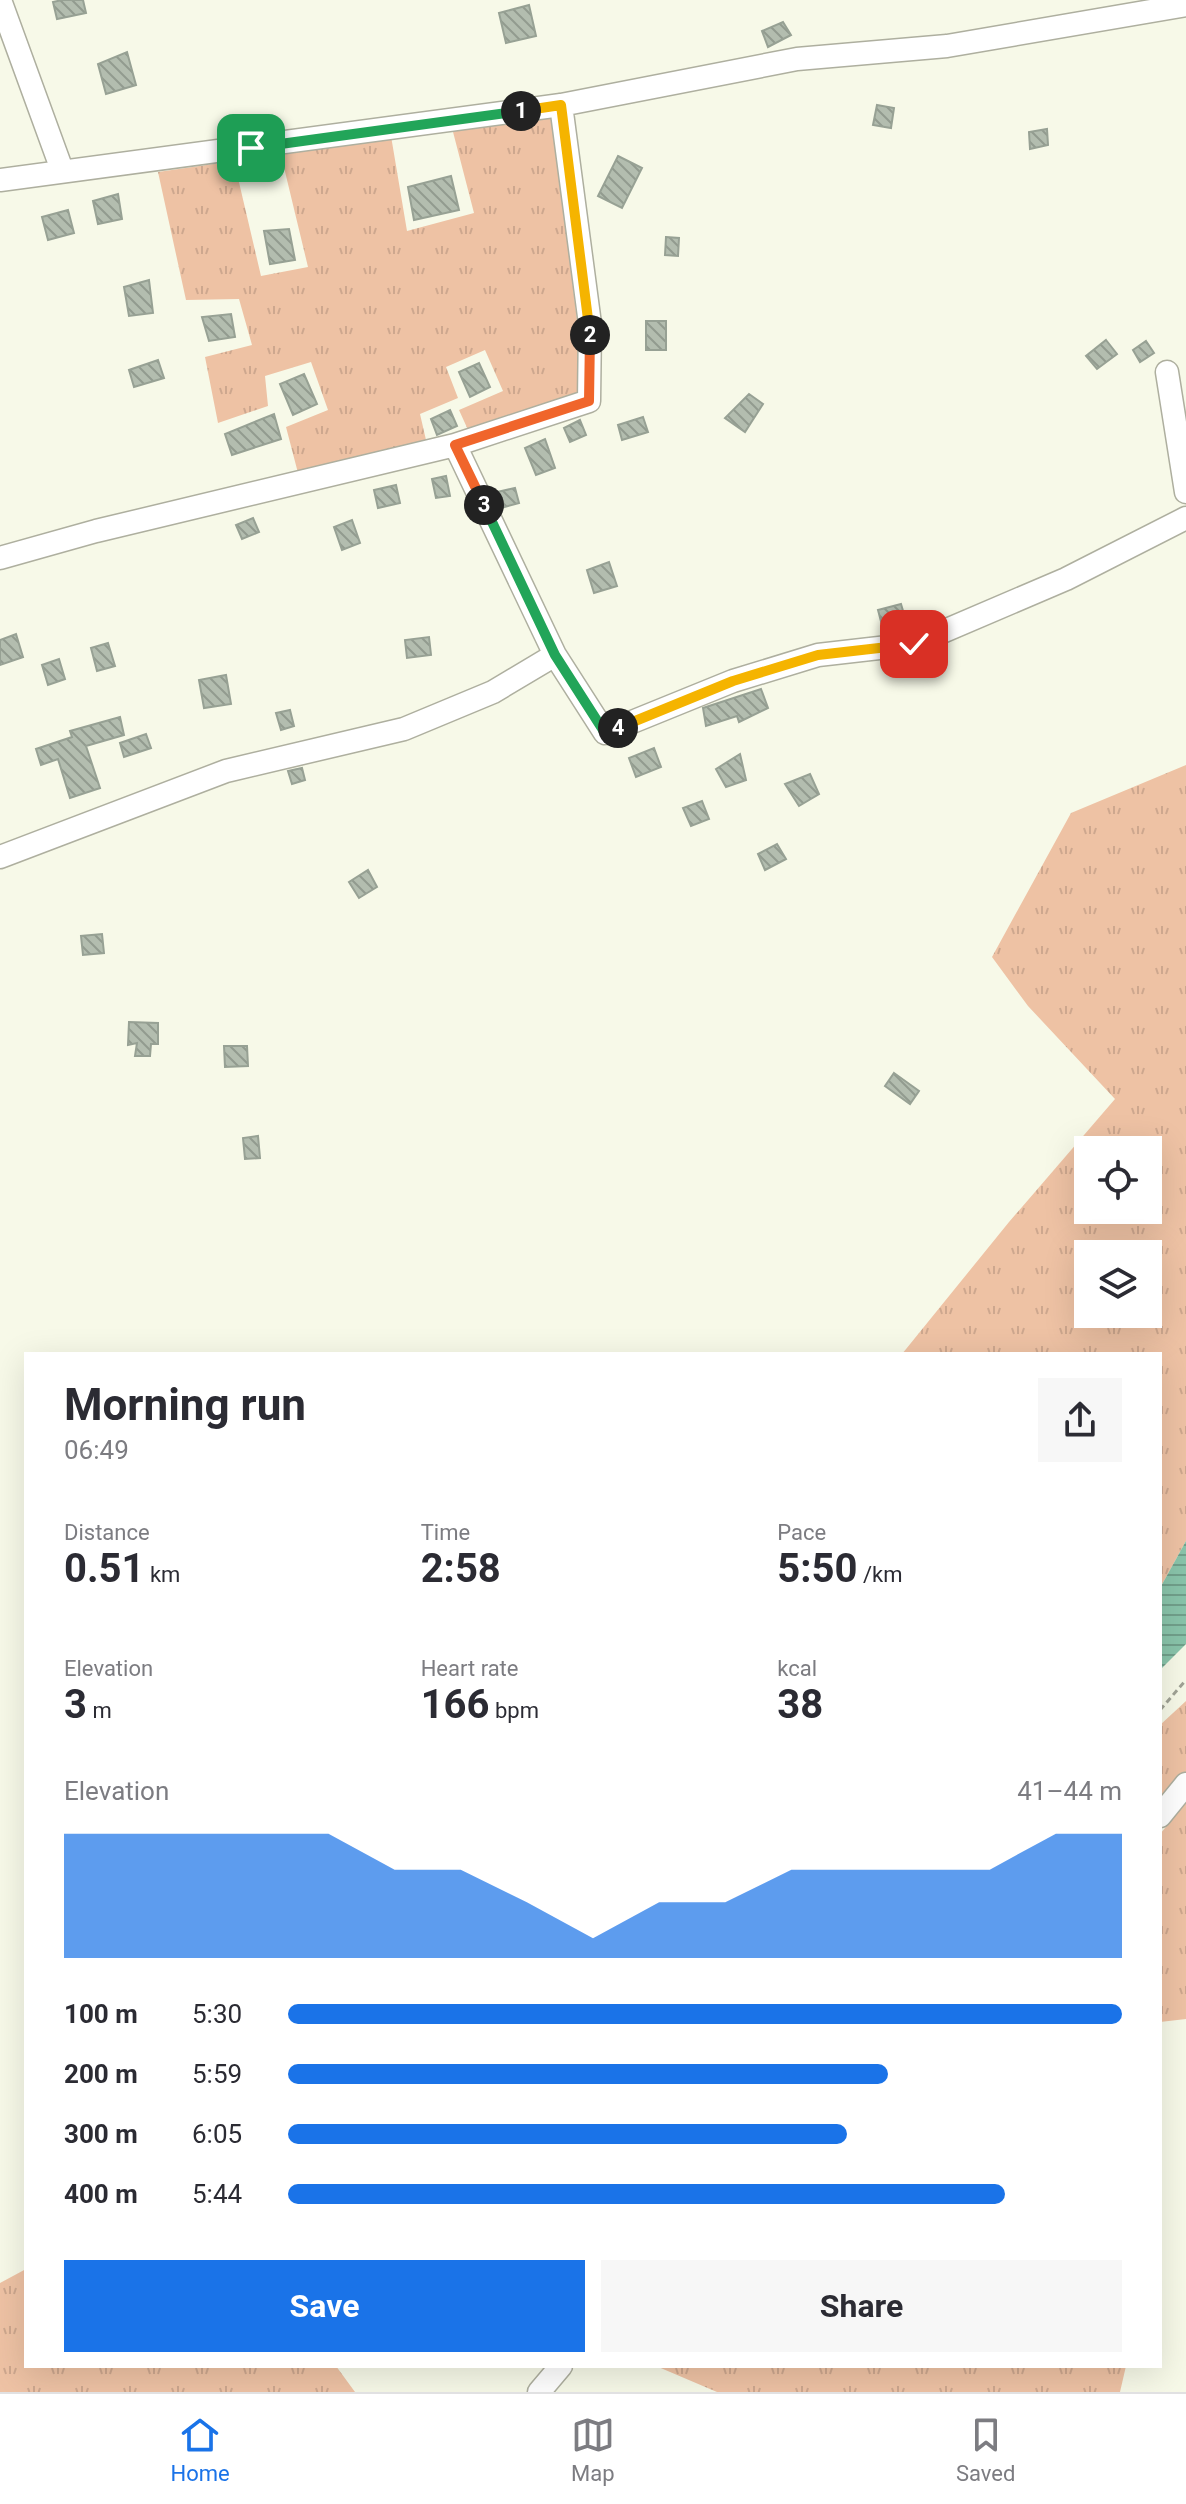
<!DOCTYPE html>
<meta charset="utf-8">
<style>
:root{--surface:#fff;--page:#f7f7f7;--text:#2b2b33;--muted:#7c7c81;--line:#e1e1e2;--accent:#1a73e8}
body{margin:0;font-family:Roboto,sans-serif;background:var(--page);color:var(--text);height:100vh;display:flex;flex-direction:column;font-size:30px;white-space:nowrap}
*{box-sizing:border-box;margin:0}
p{font-size:26px;color:var(--muted)}
.icon{flex:none;width:44px;height:44px;fill:none;stroke:currentColor;stroke-width:2;stroke-linecap:round;stroke-linejoin:round}
.map{position:relative;flex:1;overflow:hidden}
.details{position:absolute;left:24px;top:1352px;width:1138px;height:1016px;display:flex;flex-direction:column;background:var(--surface);border-radius:0px;box-shadow:0 8px 32px #0002}
.details>*{flex:none}
.tools{position:absolute;left:1074px;top:1136px;display:grid;gap:16px}
.tools a{display:grid;place-items:center;width:88px;height:88px;border-radius:0px;background:var(--surface);box-shadow:0 8px 32px #0002;font-size:40px}
.pin{position:absolute;display:grid;place-items:center;width:68px;height:68px;color:#fff;margin:-34px;border-radius:16px;box-shadow:0 4px 12px #0006}
.km{position:absolute;width:40px;height:40px;margin:-20px;border-radius:50%;background:#222;color:#fff;font-size:22px;line-height:40px;text-align:center}
.round{display:grid;place-items:center;flex:none;width:84px;height:84px;border-radius:0px;background:var(--page)}
.overview{display:flex;align-items:center;justify-content:space-between;height:136px;padding:0 40px}
h1{font-size:44px;font-weight:700;line-height:60px}
.stats{display:grid;grid-template-columns:repeat(3,1fr);gap:12px;height:136px;padding:8px 40px}
.stats div{display:grid;align-content:center}
.stats b{font-size:40px;font-weight:700}
.stats small{font-size:22px;font-weight:400}
.stats p{font-size:22px}
.chart{height:224px;padding:16px 40px}
.chart p{display:flex;justify-content:space-between}
.chart svg{width:100%;height:144px;margin-top:8px;fill:var(--accent);opacity:.7}
.button{display:flex;gap:16px;margin-top:auto;padding:16px 40px}
.button a{flex:1;height:92px;border-radius:0px;background:var(--accent);color:#fff;font-size:32px;font-weight:700;line-height:92px;text-align:center}
.button a+a{background:var(--page);color:var(--text)}
ul{padding:0 40px;list-style:none;font-size:26px}
li{display:grid;grid-template-columns:128px 96px 1fr;align-items:center;height:60px}
li i{height:20px;border-radius:10px;background:var(--accent)}
.tabs{display:flex;justify-content:space-around;align-items:center;height:112px;border-top:2px solid var(--line);background:var(--surface);font-size:22px;color:var(--muted)}
.tabs a{display:grid;justify-items:center;gap:4px}
.tabs .current{color:var(--accent)}
.map>svg:first-child{display:block}
.grass{fill:url(#grass-tufts);fill-rule:evenodd}
.water{fill:url(#water-rules)}
.building{fill:url(#building-back-hatch);stroke:#97a194;stroke-width:2}
.lines{fill:none;stroke-linecap:round;stroke-linejoin:round}
.street-casing{stroke:#aeaf9f;stroke-width:25}
.path{stroke:#a0a295;stroke-width:3;stroke-dasharray:6 4;stroke-linecap:butt}
.street{stroke:#fff;stroke-width:22}
.split-1-casing{stroke:#fff;stroke-width:16}
.split-2-casing{stroke:#fff;stroke-width:16}
.split-3-casing{stroke:#fff;stroke-width:16}
.split-4-casing{stroke:#fff;stroke-width:16}
.split-5-casing{stroke:#fff;stroke-width:16}
.split-1{stroke:#22a559;stroke-width:10}
.split-2{stroke:#f5b400;stroke-width:10}
.split-3{stroke:#f0652b;stroke-width:10}
.split-4{stroke:#22a559;stroke-width:10}
.split-5{stroke:#f5b400;stroke-width:10}
</style>
<div class="map">
<svg width="1186" height="2392" viewBox="0 0 1186 2392">
<defs>
<pattern id="grass-tufts" width="24" height="20" patternUnits="userSpaceOnUse" patternTransform="scale(2)"><rect width="24" height="20" fill="#eec2a4"/><path d="M3 7l-1-3M5 7V3M7 7l1-3M15 17l-1-3M17 17v-4M19 17l1-3" fill="none" stroke="#cda78e"/></pattern>
<pattern id="water-rules" width="6" height="5" patternUnits="userSpaceOnUse" patternTransform="scale(2)"><rect width="6" height="5" fill="#89c4aa"/><path d="M0 2.5h6" fill="none" stroke="#71a08b"/></pattern>
<pattern id="building-back-hatch" width="6" height="6" patternUnits="userSpaceOnUse" patternTransform="scale(2)"><rect width="6" height="6" fill="#b3bdaf"/><path d="M-1 5l2 2M0 0l6 6M5-1l2 2" fill="none" stroke="#929b8f"/></pattern>
</defs>
<rect width="100%" height="100%" fill="#f7f9e8"/>
<!-- grass -->
<path class="grass" d="M552,114L578,328L581,395L469,432L459,410L503,391L485,350L446,367L458,398L420,414L426,440L298,473L286,427L328,410L311,362L265,376L268,406L218,423L205,357L252,345L239,299L186,300L158,172L234,161L261,276L308,267L281,155L391,136L407,231L474,213L452,128Z
M1186,765V1541L1160,1588V1354H902L1009,1222L1115,1099L1028,1006L992,957L1071,813ZM1088,1150H1148V1210H1088ZM1088,1254H1148V1314H1088Z
M1186,1701V1775L1160,1806V1725Z
M1186,1803V2019L1160,2022V1834Z
M26,2269V2366H336L355,2392H0V2283Z
M656,2366H1126L1120,2392H717Z"/>
<!-- water -->
<path class="water" d="M1186,1541V1644L1160,1670V1588Z"/>
<!-- building -->
<path class="building" d="M62,0H83L86,13L57,19L53,2Z
M529,5L536,36L506,43L499,13Z
M783,22L791,35L768,47L762,31Z
M127,52L136,85L106,94L98,64Z
M877,105L894,108L891,128L873,125Z
M1047,129L1048,145L1030,149L1029,132Z
M618,156L642,168L622,208L598,196Z
M451,176L459,210L414,220L408,187Z
M118,194L122,219L98,224L93,201Z
M68,210L74,233L48,240L42,217Z
M289,229L295,260L270,264L264,231Z
M666,237L679,238L678,256L665,255Z
M149,280L153,313L129,316L124,287Z
M231,314L235,337L209,341L202,317Z
M646,321H666V350H646Z
M1106,340L1117,354L1097,369L1086,356Z
M1146,341L1154,353L1140,362L1133,350Z
M158,360L164,378L134,387L129,370Z
M479,363L490,387L470,397L459,372Z
M304,374L317,404L293,415L280,384Z
M749,394L763,404L745,432L725,418Z
M450,410L457,426L437,435L431,419Z
M274,414L281,439L232,455L225,434Z
M643,417L648,432L622,440L618,425Z
M580,420L586,435L570,442L564,428Z
M545,439L555,468L536,475L525,448Z
M446,476L450,496L436,498L432,479Z
M396,485L400,503L378,508L374,490Z
M515,488L519,503L501,508L497,492Z
M253,518L259,532L242,539L236,525Z
M352,520L360,543L342,550L334,527Z
M609,562L617,586L594,593L587,570Z
M901,604L909,631L884,633L878,610Z
M16,634L23,657L0,665V640Z
M429,637L431,655L407,658L405,640Z
M108,643L115,666L97,671L91,648Z
M59,659L65,679L48,685L42,665Z
M226,675L231,704L204,708L199,680Z
M761,689L768,708L739,722L737,716L706,726L703,708Z
M290,710L294,726L281,730L276,713Z
M120,717L124,735L86,746L100,788L70,798L58,759L41,765L36,749L72,737L70,731Z
M146,734L151,748L124,757L120,743Z
M654,748L661,767L636,777L629,758Z
M740,754L746,780L726,787L716,769Z
M302,768L305,780L292,784L288,771Z
M810,774L819,794L799,806L785,784Z
M702,801L709,819L691,826L683,808Z
M777,844L786,859L765,870L758,854Z
M368,870L377,887L359,898L349,882Z
M102,934L104,953L83,955L81,936Z
M129,1022L158,1023V1044H151L150,1056H135L137,1043L128,1045Z
M224,1046H247L248,1066L225,1067Z
M894,1073L919,1091L910,1104L885,1086Z
M258,1136L260,1158L245,1159L243,1138Z"/>
<g class="lines">
<!-- street casing -->
<g class="street-casing">
<path id="street" d="M0,0L62,170
M0,180L561,105L797,59L947,46L1186,5
M1167,372L1186,492
M455,445L555,655L605,733L733,681L818,655L914,644L1066,579L1186,518
M0,558L96,531L455,445L589,401L590,324L561,105
M0,857L226,771L404,729L493,692L555,655
M1160,1816L1186,1784
M539,2392L561,2366"/>
</g>
<!-- path -->
<path class="path" d="M1160,1710L1186,1680"/>
<!-- street -->
<use href="#street" class="street"/>
</g>
<g class="lines">
<!-- split-1 casing -->
<g class="split-1-casing">
<path id="split-1" d="M251,148L521,111"/>
</g>
<!-- split-2 casing -->
<g class="split-2-casing">
<path id="split-2" d="M521,111L561,105L590,335"/>
</g>
<!-- split-3 casing -->
<g class="split-3-casing">
<path id="split-3" d="M484,505L455,445L589,401L590,335"/>
</g>
<!-- split-4 casing -->
<g class="split-4-casing">
<path id="split-4" d="M484,505L555,655L605,733L618,728"/>
</g>
<!-- split-5 casing -->
<g class="split-5-casing">
<path id="split-5" d="M618,728L733,681L818,655L914,644"/>
</g>
<!-- split-1 -->
<use href="#split-1" class="split-1"/>
<!-- split-2 -->
<use href="#split-2" class="split-2"/>
<!-- split-3 -->
<use href="#split-3" class="split-3"/>
<!-- split-4 -->
<use href="#split-4" class="split-4"/>
<!-- split-5 -->
<use href="#split-5" class="split-5"/>
</g>
</svg>
<div class="tools">
<a><svg class="icon" aria-label="locate" viewBox="0 0 24 24"><circle cx="12" cy="12" r="6"/><path d="M12 2v4M12 18v4M2 12h4M18 12h4"/></svg></a>
<a><svg class="icon" aria-label="layers" viewBox="0 0 24 24"><path d="M12 4l9 5-9 5-9-5zM3 14l9 5 9-5"/></svg></a>
</div>
<div class="pin" style="left:251px;top:148px;background:#1e9e55"><svg class="icon" aria-label="arrive" viewBox="0 0 24 24"><path d="M6 21V4h12l-3 4 3 4H6"/></svg></div>
<div class="pin" style="left:914px;top:644px;background:#d93025"><svg class="icon" aria-label="check" viewBox="0 0 24 24"><path d="M5 12l5 5 9-10"/></svg></div>
<b class="km" style="left:521px;top:111px">1</b>
<b class="km" style="left:590px;top:335px">2</b>
<b class="km" style="left:484px;top:505px">3</b>
<b class="km" style="left:618px;top:728px">4</b>
<section class="details">
<div class="overview"><div><h1>Morning run</h1><p>06:49</p></div><a class="round"><svg class="icon" aria-label="share" viewBox="0 0 24 24"><path d="M12 15V3M7 8l5-5 5 5M5 13v7h14v-7"/></svg></a></div>
<div class="stats">
<div><p>Distance</p><b>0.51<small> km</small></b></div>
<div><p>Time</p><b>2:58</b></div>
<div><p>Pace</p><b>5:50<small> /km</small></b></div>
</div>
<div class="stats">
<div><p>Elevation</p><b>3<small> m</small></b></div>
<div><p>Heart rate</p><b>166<small> bpm</small></b></div>
<div><p>kcal</p><b>38</b></div>
</div>
<div class="chart"><p><span>Elevation</span>41–44 m</p>
<svg viewBox="0 0 160 44" preserveAspectRatio="none"><path d="M0 44V6L10 6L20 6L30 6L40 6L50 17L60 17L70 27L80 38L90 27L100 27L110 17L120 17L130 17L140 17L150 6L160 6V44z"/></svg>
</div>
<ul>
<li><b>100 m</b>5:30<i style="width:100%"></i></li>
<li><b>200 m</b>5:59<i style="width:72%"></i></li>
<li><b>300 m</b>6:05<i style="width:67%"></i></li>
<li><b>400 m</b>5:44<i style="width:86%"></i></li>
</ul>
<div class="button"><a>Save</a><a>Share</a></div>
</section>
</div>
<nav class="tabs">
<a class="current"><svg class="icon" aria-label="home" viewBox="0 0 24 24"><path d="M3 11l9-7 9 7M6 9v11h12V9"/></svg>Home</a>
<a><svg class="icon" aria-label="map" viewBox="0 0 24 24"><path d="M3 6l6-2 6 2 6-2v14l-6 2-6-2-6 2zM9 4v14M15 6v14"/></svg>Map</a>
<a><svg class="icon" aria-label="saved" viewBox="0 0 24 24"><path d="M7 4h10v16l-5-4-5 4z"/></svg>Saved</a>
</nav>
